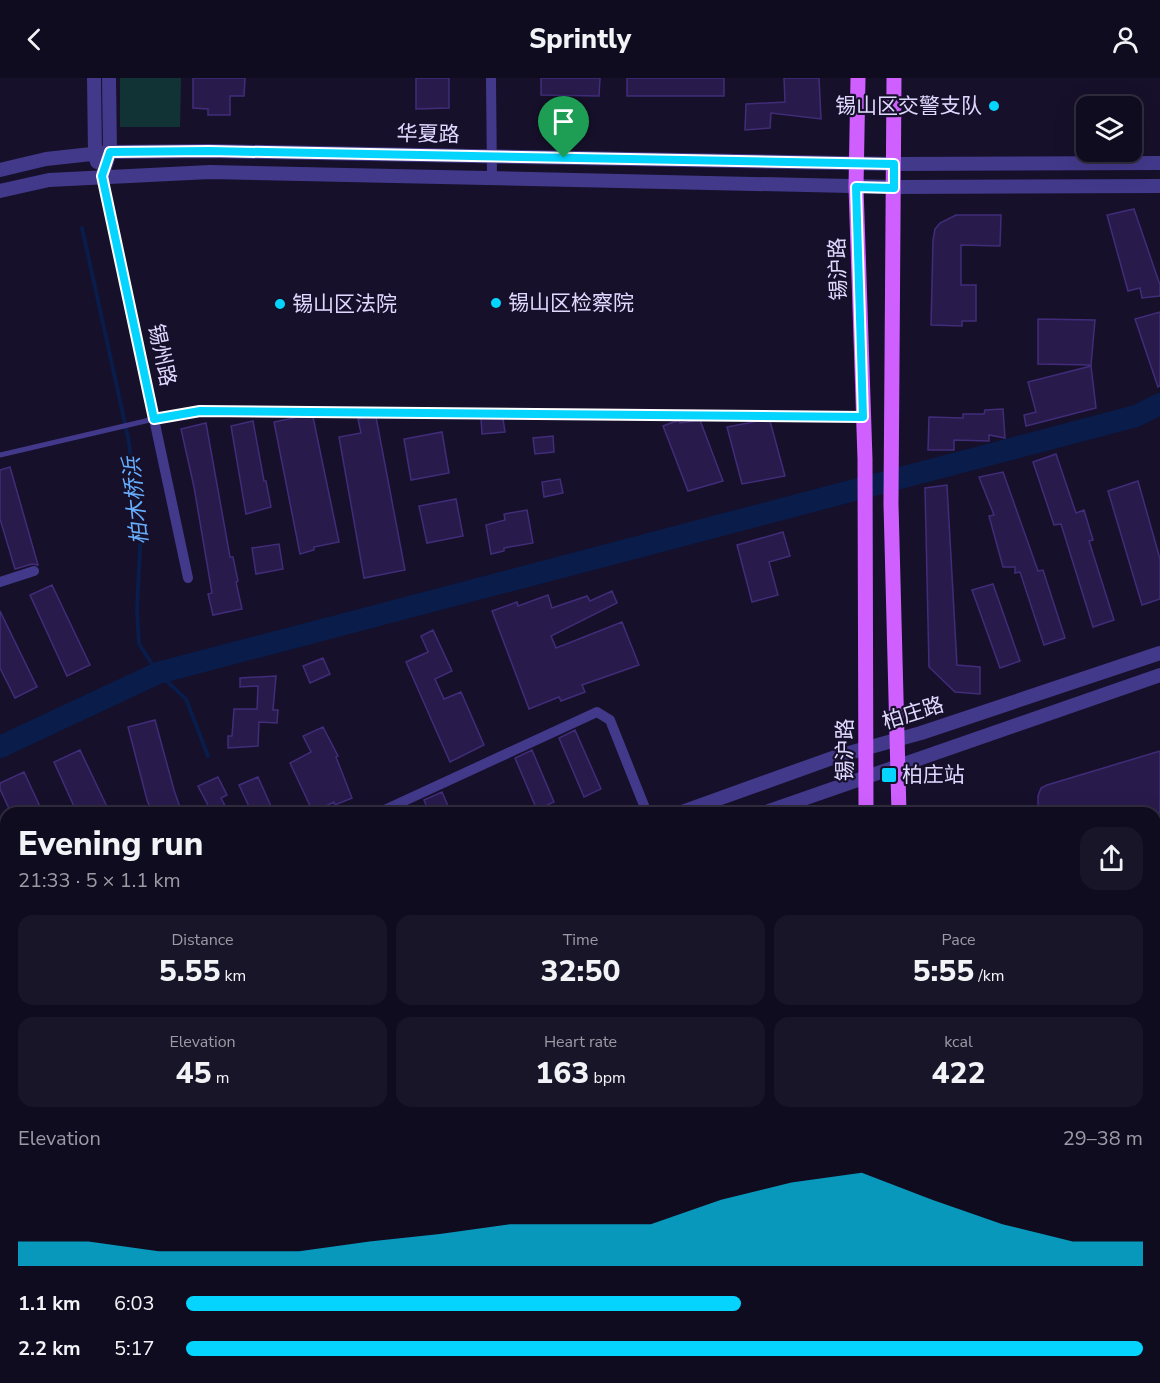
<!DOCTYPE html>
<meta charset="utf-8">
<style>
:root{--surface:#100c20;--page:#191529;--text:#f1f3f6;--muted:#9c9ba5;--line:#302c3e;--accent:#05d4ff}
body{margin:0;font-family:"Nunito Sans","Noto Sans SC",sans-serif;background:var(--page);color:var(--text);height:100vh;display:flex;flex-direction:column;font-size:22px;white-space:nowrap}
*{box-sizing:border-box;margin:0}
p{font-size:20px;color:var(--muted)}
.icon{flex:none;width:33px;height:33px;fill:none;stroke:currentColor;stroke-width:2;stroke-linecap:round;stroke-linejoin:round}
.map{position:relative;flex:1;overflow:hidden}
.details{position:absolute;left:0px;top:729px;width:1161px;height:576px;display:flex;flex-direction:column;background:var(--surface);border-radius:18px 18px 0 0;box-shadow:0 6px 24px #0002,0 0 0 2px var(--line)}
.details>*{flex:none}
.fabs{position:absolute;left:1076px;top:18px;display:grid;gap:12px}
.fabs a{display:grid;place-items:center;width:66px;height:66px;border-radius:12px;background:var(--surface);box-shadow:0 6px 24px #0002,0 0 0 2px var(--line);font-size:30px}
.pin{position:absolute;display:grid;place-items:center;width:51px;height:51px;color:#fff;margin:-62px -26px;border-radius:50% 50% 50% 0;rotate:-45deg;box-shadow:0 0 6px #0007}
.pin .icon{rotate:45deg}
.round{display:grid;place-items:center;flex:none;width:63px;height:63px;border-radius:18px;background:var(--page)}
.overview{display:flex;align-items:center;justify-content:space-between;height:102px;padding:0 18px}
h1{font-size:33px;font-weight:800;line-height:45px}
.metrics{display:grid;grid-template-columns:repeat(3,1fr);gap:9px;height:102px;padding:6px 18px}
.metrics div{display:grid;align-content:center;border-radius:15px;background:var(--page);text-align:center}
.metrics b{font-size:30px;font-weight:800}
.metrics small{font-size:16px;font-weight:400}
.metrics p{font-size:16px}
.chart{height:168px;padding:12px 18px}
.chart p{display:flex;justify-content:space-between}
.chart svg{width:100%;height:108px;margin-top:6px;fill:var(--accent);opacity:.7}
ul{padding:0 18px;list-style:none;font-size:20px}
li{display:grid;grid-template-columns:96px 72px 1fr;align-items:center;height:45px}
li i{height:15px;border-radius:8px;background:var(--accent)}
header{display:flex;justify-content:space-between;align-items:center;height:78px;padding:0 18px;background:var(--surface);font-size:27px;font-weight:800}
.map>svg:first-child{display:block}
.green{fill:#123335}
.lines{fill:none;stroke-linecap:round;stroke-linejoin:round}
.stream{stroke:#091c4a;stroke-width:4}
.river{stroke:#091c4a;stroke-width:22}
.building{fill:#281b4c;stroke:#412c79;stroke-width:1.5}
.service{stroke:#42398b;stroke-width:5}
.minor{stroke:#42398b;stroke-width:10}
.tertiary{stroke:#42398b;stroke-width:14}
.primary{stroke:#cf60ff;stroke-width:15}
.route-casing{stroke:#fff;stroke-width:12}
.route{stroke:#05d4ff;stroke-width:8}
.poi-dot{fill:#05d4ff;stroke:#16102a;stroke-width:2}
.labels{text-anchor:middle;stroke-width:4.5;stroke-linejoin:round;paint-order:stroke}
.poi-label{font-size:21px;fill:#e0d9ff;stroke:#16102a;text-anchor:start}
.street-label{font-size:21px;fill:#e0d9ff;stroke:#16102a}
.water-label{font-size:22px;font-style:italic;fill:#67aeff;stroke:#16102a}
</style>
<header><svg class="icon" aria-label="back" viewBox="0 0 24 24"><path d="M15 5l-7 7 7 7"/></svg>Sprintly<svg class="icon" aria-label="person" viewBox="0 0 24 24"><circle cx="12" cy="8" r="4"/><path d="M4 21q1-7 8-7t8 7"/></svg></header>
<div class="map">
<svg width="1160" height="1305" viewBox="0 0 1160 1305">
<rect width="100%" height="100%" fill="#16102a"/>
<!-- green -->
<path class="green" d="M120,0H181L180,49H120Z"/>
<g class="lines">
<!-- stream -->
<path class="stream" d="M82,150L128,359L141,448L137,532L139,566L158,595L186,621L208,678
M481,1299V1305"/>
<!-- river -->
<path class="river" d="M0,669L158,595L1136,338L1160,326"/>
</g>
<!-- building -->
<path class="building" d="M193,0H245L244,18H230V37H208V31L193,30Z
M416,0H449V30L416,31Z
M541,0H600L599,18L541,17Z
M627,0H724V18H627Z
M784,0H819L821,41L771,35L770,50L745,52L746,26L785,24Z
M1134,131L1160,207V218L1142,220L1140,210L1128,213L1107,137Z
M956,137H1001L1000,168L961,167V207H976V243H962V248L931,247L933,162L935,151L940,145Z
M1160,234V308L1158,309L1135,241Z
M1038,241L1095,242L1091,287L1038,286Z
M1091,288L1096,330L1026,348L1024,337L1036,334L1028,304Z
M1003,331L1005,360L989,357V363L954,362V372H928L929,339L963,340V336H984L985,332Z
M313,339L339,464L314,469V472L300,476L274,344L298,339Z
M365,339H376L405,492L364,500L339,359L361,355L358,341Z
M481,340L503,341L505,354L482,356Z
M679,342L680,345L700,342L723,403L688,413L663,348Z
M253,343L264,403H266L271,429L246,436L231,348Z
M758,343H770L785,398L742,406L727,349Z
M206,345L230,479H233L238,503L236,504L242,531L213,537L208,516L212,515L194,409L181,351Z
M442,354L449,395L411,402L404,361Z
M553,358L554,374L535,376L533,360Z
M1056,376L1076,435L1084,432L1093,462L1089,463L1114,542L1093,549L1061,446L1054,447L1033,384Z
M10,389L38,487L32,486L15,491L0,441V392Z
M1003,394L1038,493L1043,492L1065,560L1044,567L1020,494L1015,495V489H1003L989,438L994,437L979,399Z
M560,401L563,415L544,419L542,404Z
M1138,403L1160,481V521L1142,527L1108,413Z
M947,407L957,587L980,589V616L955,614L929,589L925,410Z
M456,421L463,458L427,465L419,428Z
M527,432L533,465L504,470V473L491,476L486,447L505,442L504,436Z
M783,454L790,478L769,484L778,517L752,524L737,467Z
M279,466L283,491L256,496L252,470Z
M993,506L1020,583L1000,590L972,512Z
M52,507L90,587L67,598L30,517Z
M612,513L617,525L551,558L556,570L622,544L639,587L582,607L585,614L561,623L559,619L529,631L492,533L517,524L518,528L548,517L552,530L587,518L590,523Z
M0,533L37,609L15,620L0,590Z
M433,552L452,593L435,601L444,621L461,614L484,667L450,684L406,584L428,574L421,558Z
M323,580L330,596L310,605L303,588Z
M276,598L273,632H278L277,645L259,644L258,668L228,670V658H232L234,631H257L258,608L240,609V600Z
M155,642L174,712L182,735H152L147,722L128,649Z
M323,649L338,678L336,679L352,720L335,727L334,724L313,734L290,685L311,674L303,658Z
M575,652L601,711L584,719L559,660Z
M80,672L110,735H77L54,684Z
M532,672L554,724L537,732L515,680Z
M1160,673V735H1042L1038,726V718L1041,710L1047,707Z
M24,694L43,735H11L0,711V705Z
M218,699L227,717L221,720L229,735H212L198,708Z
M258,699L274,735H252L239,707Z
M442,714L451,735H429L424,722Z"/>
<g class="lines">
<!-- service -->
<path class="service" d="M0,377L154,341L200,333L863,339"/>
<!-- minor -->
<path class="minor" d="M491,0L492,100
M102,98L188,500
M0,504L34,493
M378,735L597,634L610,642L647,735
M0,909L6,906
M0,1190L6,1202
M1155,1231L1160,1230
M0,1293L6,1290
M53,1299L56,1305"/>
<!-- tertiary -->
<path class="tertiary" d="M94,0L95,76L97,84
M0,92L46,81L110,74L209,73L894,86L1160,85
M102,98L110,74L109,0
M0,113L49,102L210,94L894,109L1160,108
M679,735L838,678L921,655L1160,575
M763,735L1160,597
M0,1025L6,1023
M0,1054L6,1051"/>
<!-- primary -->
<path class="primary" d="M858,0L856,109L865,381L866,735
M894,0L891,426L899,735
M980,1299L982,1305
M1009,1299L1011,1305"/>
</g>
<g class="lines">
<!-- route casing -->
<g class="route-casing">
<path id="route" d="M209,73L894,86V110L856,109L863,339L200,333L154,341L102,98L110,74Z"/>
</g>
<!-- route -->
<use href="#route" class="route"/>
</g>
<!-- markers -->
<g class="poi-dot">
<circle cx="994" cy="28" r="6"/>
<circle cx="496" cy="225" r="6"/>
<circle cx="280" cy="226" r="6"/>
<rect x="881" y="689" width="16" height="16" rx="3"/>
</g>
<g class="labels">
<!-- poi labels -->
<g class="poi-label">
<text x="982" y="35" text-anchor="end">锡山区交警支队</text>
<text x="508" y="232">锡山区检察院</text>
<text x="292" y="233">锡山区法院</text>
<text x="902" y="704">柏庄站</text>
</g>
<!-- street labels -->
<g class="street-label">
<text transform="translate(428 56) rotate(1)" y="7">华夏路</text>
<text transform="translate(838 191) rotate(-92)" y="7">锡沪路</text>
<text transform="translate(162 277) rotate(78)" y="7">锡州路</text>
<text transform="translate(913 635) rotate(-17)" y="7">柏庄路</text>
<text transform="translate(845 672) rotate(-90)" y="7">锡沪路</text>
</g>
<!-- water labels -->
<g class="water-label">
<text transform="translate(135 423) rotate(-96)" y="8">柏木桥浜</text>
</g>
</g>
</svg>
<div class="fabs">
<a><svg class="icon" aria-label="layers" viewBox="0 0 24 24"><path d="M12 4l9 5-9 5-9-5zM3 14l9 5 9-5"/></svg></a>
</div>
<div class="pin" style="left:564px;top:80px;background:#1e9e55"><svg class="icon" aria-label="arrive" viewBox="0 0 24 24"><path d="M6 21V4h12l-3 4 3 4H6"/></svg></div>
<section class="details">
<div class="overview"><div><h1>Evening run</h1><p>21:33 · 5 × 1.1 km</p></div><a class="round"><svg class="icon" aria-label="share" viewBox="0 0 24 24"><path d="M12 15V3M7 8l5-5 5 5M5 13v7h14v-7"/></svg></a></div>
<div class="metrics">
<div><p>Distance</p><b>5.55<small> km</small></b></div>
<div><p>Time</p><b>32:50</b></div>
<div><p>Pace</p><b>5:55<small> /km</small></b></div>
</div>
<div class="metrics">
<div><p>Elevation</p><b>45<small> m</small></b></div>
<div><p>Heart rate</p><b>163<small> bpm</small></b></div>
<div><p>kcal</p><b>422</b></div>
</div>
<div class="chart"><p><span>Elevation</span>29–38 m</p>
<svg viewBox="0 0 160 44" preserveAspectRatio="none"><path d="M0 44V34L10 34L20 38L30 38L40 38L50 34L60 31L70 27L80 27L90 27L100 17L110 10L120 6L130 17L140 27L150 34L160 34V44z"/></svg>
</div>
<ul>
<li><b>1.1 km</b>6:03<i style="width:58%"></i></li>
<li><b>2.2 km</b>5:17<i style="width:100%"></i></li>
</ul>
</section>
</div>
